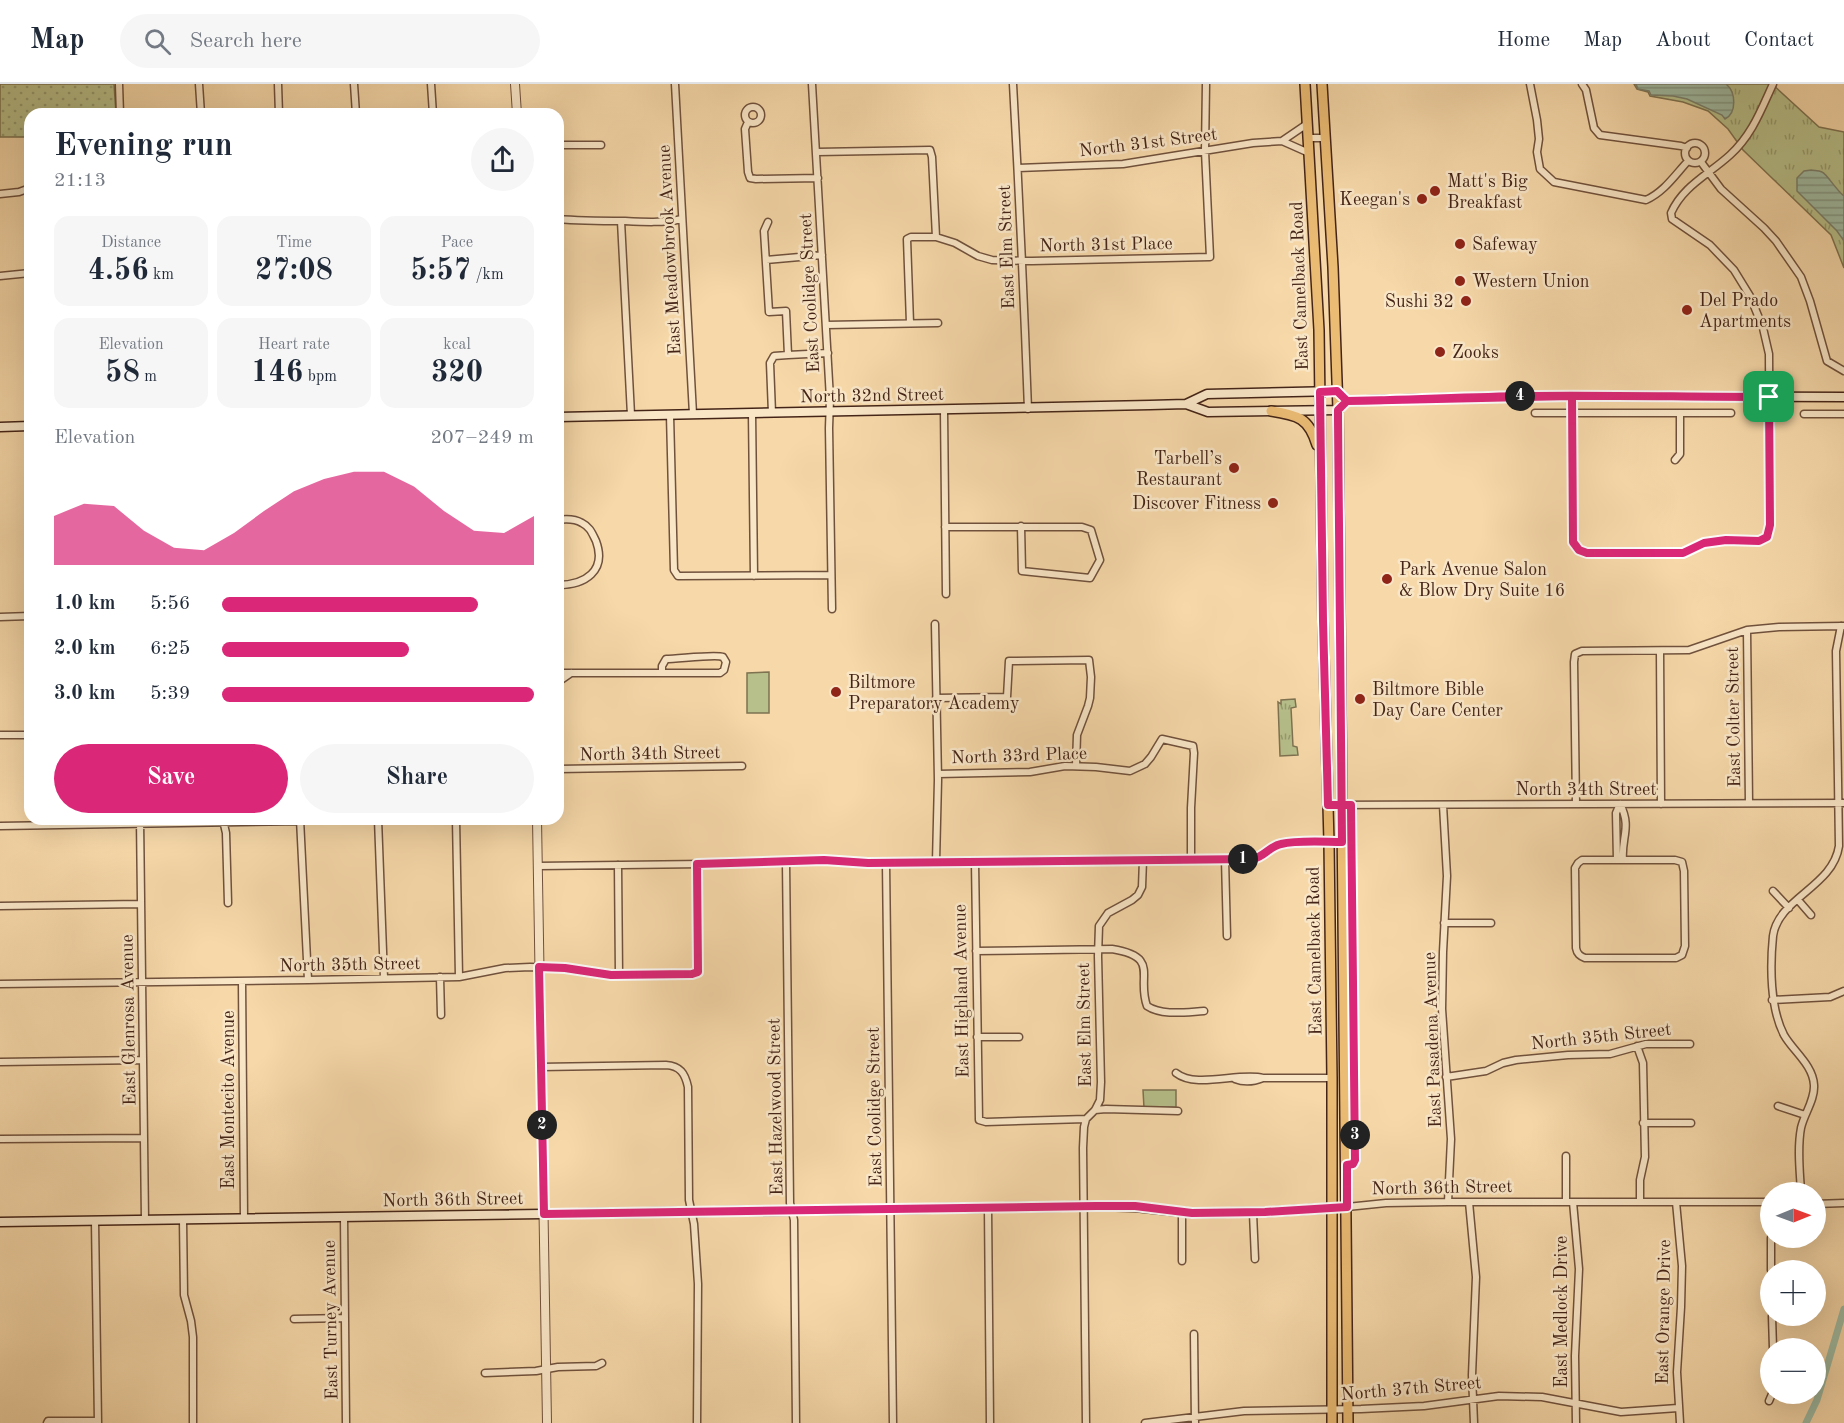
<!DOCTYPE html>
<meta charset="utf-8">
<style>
:root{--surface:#fff;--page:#f6f6f7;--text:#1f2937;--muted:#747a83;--line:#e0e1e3;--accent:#db2777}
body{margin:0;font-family:"Old Standard TT",serif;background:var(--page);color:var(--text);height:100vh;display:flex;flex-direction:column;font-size:22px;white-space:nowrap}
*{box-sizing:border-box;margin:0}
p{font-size:20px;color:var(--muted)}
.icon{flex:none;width:33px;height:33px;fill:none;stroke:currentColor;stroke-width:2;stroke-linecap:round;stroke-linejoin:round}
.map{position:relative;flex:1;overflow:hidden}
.side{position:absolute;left:24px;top:24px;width:540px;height:717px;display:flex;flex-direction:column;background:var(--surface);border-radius:18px;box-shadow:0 6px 24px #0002}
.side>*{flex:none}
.needle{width:39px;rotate:89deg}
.fabs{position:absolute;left:1760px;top:1098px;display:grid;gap:12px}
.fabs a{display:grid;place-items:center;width:66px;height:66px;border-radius:50%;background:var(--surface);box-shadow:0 6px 24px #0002;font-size:30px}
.pin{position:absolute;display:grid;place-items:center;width:51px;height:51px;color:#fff;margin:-26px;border-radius:12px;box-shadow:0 3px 9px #0006}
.km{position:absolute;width:30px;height:30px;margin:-15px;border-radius:50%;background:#222;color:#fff;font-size:16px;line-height:30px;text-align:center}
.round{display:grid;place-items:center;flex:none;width:63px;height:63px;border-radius:32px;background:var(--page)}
.summary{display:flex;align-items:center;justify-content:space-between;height:102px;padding:0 30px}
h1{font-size:33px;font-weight:700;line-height:45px}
.figures{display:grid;grid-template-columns:repeat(3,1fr);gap:9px;height:102px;padding:6px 30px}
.figures div{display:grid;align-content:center;border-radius:15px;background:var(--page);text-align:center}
.figures b{font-size:30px;font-weight:700}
.figures small{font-size:16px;font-weight:400}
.figures p{font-size:16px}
.chart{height:168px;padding:12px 30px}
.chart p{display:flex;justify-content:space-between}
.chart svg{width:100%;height:108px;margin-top:6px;fill:var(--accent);opacity:.7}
.button{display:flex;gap:12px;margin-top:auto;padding:12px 30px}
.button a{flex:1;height:69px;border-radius:36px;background:var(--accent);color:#fff;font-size:24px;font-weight:700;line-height:69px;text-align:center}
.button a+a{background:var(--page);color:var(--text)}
ul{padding:0 30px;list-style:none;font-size:20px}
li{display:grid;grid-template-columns:96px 72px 1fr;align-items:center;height:45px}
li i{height:15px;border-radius:8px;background:var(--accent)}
header{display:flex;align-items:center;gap:36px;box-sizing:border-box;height:84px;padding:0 30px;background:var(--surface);border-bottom:2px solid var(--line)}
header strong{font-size:28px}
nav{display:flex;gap:33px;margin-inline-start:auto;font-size:21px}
.search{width:420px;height:54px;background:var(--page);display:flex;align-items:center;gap:15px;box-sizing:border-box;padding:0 21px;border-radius:33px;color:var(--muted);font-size:22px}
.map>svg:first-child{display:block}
.grass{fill:url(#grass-tufts);stroke:#7e7251;stroke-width:1.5}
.park{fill:url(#park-dots);stroke:#7e7251;stroke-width:1.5}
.pitch{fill:#b7c08b;stroke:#7e7251;stroke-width:1.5}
.water{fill:url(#water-rules);stroke:#7a7f6c;stroke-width:1.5}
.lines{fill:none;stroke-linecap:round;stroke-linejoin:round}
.canal{stroke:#9ebba4;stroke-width:7}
.minor-casing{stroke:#70513c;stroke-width:9}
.tertiary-casing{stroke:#70513c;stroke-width:10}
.secondary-casing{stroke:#442417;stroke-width:11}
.primary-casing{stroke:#442417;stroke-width:12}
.minor{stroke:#f9e6c7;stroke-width:6}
.tertiary{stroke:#f9e6c7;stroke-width:8}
.secondary{stroke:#f9e6c7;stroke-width:8}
.primary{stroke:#ebbc74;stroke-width:9}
.route-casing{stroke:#fff;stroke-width:12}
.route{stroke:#db2777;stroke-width:8}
.poi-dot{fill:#8f2418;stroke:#f9e6c7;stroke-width:2}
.labels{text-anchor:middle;stroke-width:5;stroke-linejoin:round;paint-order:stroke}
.street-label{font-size:18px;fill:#442417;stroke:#f9e6c7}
.poi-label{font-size:18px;fill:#442417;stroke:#f9e6c7;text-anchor:start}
</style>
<header>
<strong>Map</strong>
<div class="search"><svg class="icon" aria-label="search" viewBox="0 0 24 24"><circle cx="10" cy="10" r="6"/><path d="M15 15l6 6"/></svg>Search here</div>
<nav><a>Home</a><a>Map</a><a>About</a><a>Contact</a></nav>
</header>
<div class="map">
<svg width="1844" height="1339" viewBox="0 0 1844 1339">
<defs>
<pattern id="grass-tufts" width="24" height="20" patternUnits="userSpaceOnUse" patternTransform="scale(1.5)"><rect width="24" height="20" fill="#b7c08b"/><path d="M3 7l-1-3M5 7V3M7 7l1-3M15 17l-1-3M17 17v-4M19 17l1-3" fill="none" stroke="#969c71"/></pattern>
<pattern id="park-dots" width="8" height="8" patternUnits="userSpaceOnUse" patternTransform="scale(1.5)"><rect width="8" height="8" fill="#b7c08b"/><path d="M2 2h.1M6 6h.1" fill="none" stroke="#969c71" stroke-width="1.8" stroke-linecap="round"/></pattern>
<pattern id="water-rules" width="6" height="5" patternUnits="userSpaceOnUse" patternTransform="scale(1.5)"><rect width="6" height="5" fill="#9ebba4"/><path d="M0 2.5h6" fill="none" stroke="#829885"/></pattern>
</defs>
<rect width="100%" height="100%" fill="#f6d8a9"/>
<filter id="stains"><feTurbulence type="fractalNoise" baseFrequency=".00333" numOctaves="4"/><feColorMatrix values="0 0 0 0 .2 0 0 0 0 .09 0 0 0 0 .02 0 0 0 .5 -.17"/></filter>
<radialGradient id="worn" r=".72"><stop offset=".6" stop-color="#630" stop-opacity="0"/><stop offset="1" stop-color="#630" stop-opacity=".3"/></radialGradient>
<!-- grass -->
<path class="grass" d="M1634,0H1772L1819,43L1844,48V184L1831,151L1743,66L1728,45L1708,27L1683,18L1650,12L1648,8L1637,5Z
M1295,615L1296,623L1291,624L1293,662L1297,663L1298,671L1280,672L1278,618L1281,620V616Z"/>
<!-- park -->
<path class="park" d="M0,0H114L116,30H30V53H0Z"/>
<!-- pitch -->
<path class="pitch" d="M769,588V629H747V589Z
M1143,1006H1176V1023L1144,1024Z"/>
<!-- water -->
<path class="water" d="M1636,0H1726C1736,8 1737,29 1725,35L1722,31L1687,15L1673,12L1651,11L1649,7L1638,5Z
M1811,86C1814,87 1818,86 1822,88C1827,90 1836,106 1844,112V157L1837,147L1797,107V94L1804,87Z"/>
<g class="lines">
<!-- canal -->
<path class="canal" d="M1806,1339L1817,1316L1844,1225"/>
<!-- minor casing -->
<g class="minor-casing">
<path id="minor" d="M119,0L120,30
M199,0L201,30
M278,0L279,30
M354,0L356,30
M431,0L433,30
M675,0L693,330
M812,0L830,315L829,344L832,525
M1013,0C1019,108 1024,216 1028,325
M1530,0L1537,36L1539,55L1537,68L1540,85L1554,98L1646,116C1664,108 1675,91 1688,77
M1582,0L1586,6L1594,44L1600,51L1681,62L1687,64
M745 31a8 8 0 1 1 16 0a8 8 0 1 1-16 0Z
M748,38L745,45L748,88L750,94L756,95L818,94
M1308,54H1326
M1282,57L1309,69
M1685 69a10 10 0 1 1 20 0a10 10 0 1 1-20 0Z
M558,61H601
M817,68L930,66L932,73L936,153H911L907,155L910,239
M1701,78L1721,105L1764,144L1776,157L1801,193L1810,217L1827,277L1844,287
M1018,84L1123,80L1253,59L1282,57L1307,40
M0,110L19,108L30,104
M558,135C580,137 603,137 625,137C644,138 664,139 682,135
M621,137L631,331
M768,138L764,147L769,228L786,227L788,271L774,272L770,279L772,329
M936,153L955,159L978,172L992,176L1032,177L1210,173L1205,67L1206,0
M766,176L822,171
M0,192L30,189
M826,241L938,239
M788,271L828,269
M1572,312L1573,458L1579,466L1587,469H1684L1704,459L1726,456L1759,457L1767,453L1770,441L1769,270L1763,244L1750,212L1734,186L1710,161L1672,135L1671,129C1683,102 1708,91 1730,71C1752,51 1761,26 1773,0
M944,327L946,510
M752,329L754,492
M1535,329H1731
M1804,330H1844
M670,331L674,486L678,492L831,491
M1675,376L1680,370V329
M558,436C565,435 575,435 582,439C590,443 592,449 596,457C607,487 585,501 558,501
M945,443H1082L1091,446L1100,476L1090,494L1022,487L1021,442
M0,533L30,532
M935,540L938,696L936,778
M1747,546L1749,719
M1660,567L1661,720
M558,589H720L724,586L726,578L723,573C716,570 678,575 666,575L662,582V588
M558,598L571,589
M936,614L1007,613L1009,577L1089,576L1091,593L1090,614L1088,622L1077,651L1076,682
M0,651H30
M558,685L742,682
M938,690L1030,688L1065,682L1096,683L1130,687L1145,680L1151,673L1162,655L1193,662L1194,669L1191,724V775
M1576,720L1574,578L1575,570L1582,567L1689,566L1747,546L1779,543L1843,542
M1620,720C1632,743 1621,754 1623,776
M1328,721L1844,719
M1443,721L1447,792L1443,868L1442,925L1451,1055L1448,1118
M140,735L145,1136
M300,735L308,896
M378,735L384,894
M456,735L459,893
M223,736L226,749L228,819
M0,742L300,737
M1225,775L1227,852
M1582,776H1675L1682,778L1684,787L1685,862L1682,871L1676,874H1585C1580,872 1577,870 1576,864L1575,784L1578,779Z
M1617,776L1616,729L1620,720
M786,778L790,1119L794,1136L796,1339
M975,778L979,1036L986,1038L1086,1035
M886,779L893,1339
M618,781L619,891
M538,782L704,780L824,776L869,779L1253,775C1265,772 1270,762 1281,759C1296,756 1326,758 1343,758
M1773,807L1789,824
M1798,816L1811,831
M0,822L141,820
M1444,839H1491
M976,867L1112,865C1161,873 1136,892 1147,922C1162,932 1186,928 1204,927
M440,893L441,931
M242,897L244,1134
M0,900L308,896L459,893L505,884L530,883L565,884L611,891L692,890L698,888L697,780
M1772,916L1830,913L1844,907
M977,953H1019
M1637,962L1643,979L1645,1073L1640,1096V1117
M0,978L143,976
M540,983L666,981C680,982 685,989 688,1003L689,1116L694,1140L698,1200L697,1339
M1176,989C1196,1005 1239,988 1263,994H1332
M1446,993L1486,987L1503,979L1516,976L1568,971L1610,970L1646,960H1690
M1235,995C1245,999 1253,998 1263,994
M1778,1022L1805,1031
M1095,1026L1106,1025L1178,1027
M1643,1039H1691
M0,1055L144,1054
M1347,1081L1353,1080L1355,1076L1351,721
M1801,1108C1800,1088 1797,1065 1801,1044C1804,1030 1815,1016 1814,1001C1813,981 1793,967 1784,951C1770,924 1770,882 1773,852C1778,814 1833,803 1839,762L1836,567L1841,542
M1469,1118L1476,1193L1472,1291L1474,1339
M1566,1118V1072
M1573,1118L1579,1185L1575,1272L1576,1339
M1676,1118L1682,1182L1681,1223L1677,1288L1680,1339
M1815,1120L1844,1119
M1347,1123L1386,1119L1448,1118H1770
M988,1124L990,1339
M1253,1129L1255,1175
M344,1133L346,1339
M183,1136L184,1211L191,1237L193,1253V1339
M95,1137L98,1339
M1771,1154V1186
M1182,1177V1128
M1772,1232L1773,1264
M294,1235L345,1234
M1194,1250L1195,1339
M485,1289L536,1287L558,1283L596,1282L602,1279
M1769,1317L1772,1310
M47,1339L48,1337H98
M1086,1339L1083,1064L1084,1043L1086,1035L1095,1026L1100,1016L1101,998L1098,872L1099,842L1108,829L1132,816L1138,811L1142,803L1143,776
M1145,1339L1244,1327L1361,1325L1424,1322L1499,1312L1542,1313L1621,1328L1678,1324"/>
</g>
<!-- tertiary casing -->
<g class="tertiary-casing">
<path id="tertiary" d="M515,0L517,30
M537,735L547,1339"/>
</g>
<!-- secondary casing -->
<g class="secondary-casing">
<path id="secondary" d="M1186,320L1208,328L1338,326L1347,317L1528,312L1844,313
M558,333L1150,321L1186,320L1207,310L1337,307L1347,317
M0,343L30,342
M0,1138L1096,1122L1135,1123L1192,1129L1265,1128L1347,1123"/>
</g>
<!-- primary casing -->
<g class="primary-casing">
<path id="primary" d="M1305,0L1319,246L1323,537L1329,758L1332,994V1339
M1322,0L1333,183L1338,326L1348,1339
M1271,327C1298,331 1309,334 1317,361"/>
</g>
<!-- minor -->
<use href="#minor" class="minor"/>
<!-- tertiary -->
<use href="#tertiary" class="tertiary"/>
<!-- secondary -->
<use href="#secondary" class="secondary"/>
<!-- primary -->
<use href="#primary" class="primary"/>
</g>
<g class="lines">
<!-- route casing -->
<g class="route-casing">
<path id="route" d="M1769,313C1688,313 1607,311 1526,312C1466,313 1407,316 1347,317L1338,326V336C1340,477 1340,617 1342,758C1325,758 1298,756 1281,760C1270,762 1265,772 1253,775L868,779L824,776L697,780L698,888L692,890L611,891L565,884L539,883L544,1130L1096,1122H1135L1192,1129L1265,1128L1347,1123V1081L1353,1080L1355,1076L1351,721H1328L1323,537L1320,308L1337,307L1347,317L1572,312L1573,458L1579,466L1587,469H1683L1704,459L1726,456L1759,457L1767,453L1770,441L1769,313"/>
</g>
<!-- route -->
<use href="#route" class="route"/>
</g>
<!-- markers -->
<g class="poi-dot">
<circle cx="1435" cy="107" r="6"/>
<circle cx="1422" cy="115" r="6"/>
<circle cx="1460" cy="160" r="6"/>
<circle cx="1460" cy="197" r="6"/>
<circle cx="1466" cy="217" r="6"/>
<circle cx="1687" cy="226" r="6"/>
<circle cx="1440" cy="268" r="6"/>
<circle cx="1234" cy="384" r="6"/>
<circle cx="1273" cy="419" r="6"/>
<circle cx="1387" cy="495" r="6"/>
<circle cx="836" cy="608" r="6"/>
<circle cx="1360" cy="615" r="6"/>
</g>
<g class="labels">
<!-- street labels -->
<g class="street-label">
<text transform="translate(1148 58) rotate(-7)" y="6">North 31st Street</text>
<text transform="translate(1106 160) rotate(-1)" y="6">North 31st Place</text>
<text transform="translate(1006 163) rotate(-92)" y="6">East Elm Street</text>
<text transform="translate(669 166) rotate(-93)" y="6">East Meadowbrook Avenue</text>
<text transform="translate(1299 202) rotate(-92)" y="6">East Camelback Road</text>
<text transform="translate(809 209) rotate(-93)" y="6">East Coolidge Street</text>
<text transform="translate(872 311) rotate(-1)" y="6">North 32nd Street</text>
<text transform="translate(1733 633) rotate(-91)" y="6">East Colter Street</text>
<text transform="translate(650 669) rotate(-1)" y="6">North 34th Street</text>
<text transform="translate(1019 671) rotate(-2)" y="6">North 33rd Place</text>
<text x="1586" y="711">North 34th Street</text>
<text transform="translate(1314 867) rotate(-91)" y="6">East Camelback Road</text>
<text transform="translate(350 880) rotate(-1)" y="6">North 35th Street</text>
<text transform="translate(961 907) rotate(-91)" y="6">East Highland Avenue</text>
<text transform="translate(128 936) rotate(-91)" y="6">East Glenrosa Avenue</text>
<text transform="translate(1084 941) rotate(-91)" y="6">East Elm Street</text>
<text transform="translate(1601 952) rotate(-6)" y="6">North 35th Street</text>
<text transform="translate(1432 956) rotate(-92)" y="6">East Pasadena Avenue</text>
<text transform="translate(228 1016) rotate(-90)" y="6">East Montecito Avenue</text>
<text transform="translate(775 1023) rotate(-91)" y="6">East Hazelwood Street</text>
<text transform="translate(874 1023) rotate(-91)" y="6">East Coolidge Street</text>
<text transform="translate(1442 1103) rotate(-1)" y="6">North 36th Street</text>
<text transform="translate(453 1115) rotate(-1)" y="6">North 36th Street</text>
<text transform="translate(1561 1228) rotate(-90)" y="6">East Medlock Drive</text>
<text transform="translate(1663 1228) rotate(-89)" y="6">East Orange Drive</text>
<text transform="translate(330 1236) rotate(-91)" y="6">East Turney Avenue</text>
<text transform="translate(1411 1304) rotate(-5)" y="6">North 37th Street</text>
</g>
<!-- poi labels -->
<g class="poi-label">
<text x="1447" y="103">Matt's Big<tspan x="1447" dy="21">Breakfast</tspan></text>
<text x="1410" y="121" text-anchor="end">Keegan's</text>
<text x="1472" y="166">Safeway</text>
<text x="1472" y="203">Western Union</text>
<text x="1699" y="222">Del Prado<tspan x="1699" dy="21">Apartments</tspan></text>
<text x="1454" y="223" text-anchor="end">Sushi 32</text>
<text x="1452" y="274">Zooks</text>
<text x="1222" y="380" text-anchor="end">Tarbell’s<tspan x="1222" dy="21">Restaurant</tspan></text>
<text x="1261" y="425" text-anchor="end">Discover Fitness</text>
<text x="1399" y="491">Park Avenue Salon<tspan x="1399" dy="21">&amp; Blow Dry Suite 16</tspan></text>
<text x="848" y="604">Biltmore<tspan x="848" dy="21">Preparatory Academy</tspan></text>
<text x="1372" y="611">Biltmore Bible<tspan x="1372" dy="21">Day Care Center</tspan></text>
</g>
</g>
<rect width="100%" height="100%" filter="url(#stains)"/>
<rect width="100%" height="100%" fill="url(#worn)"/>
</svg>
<div class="fabs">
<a><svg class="needle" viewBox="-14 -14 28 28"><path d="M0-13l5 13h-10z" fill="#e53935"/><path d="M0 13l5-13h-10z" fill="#747a83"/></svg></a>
<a>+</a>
<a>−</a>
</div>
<div class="pin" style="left:1769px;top:313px;background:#1e9e55"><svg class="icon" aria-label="arrive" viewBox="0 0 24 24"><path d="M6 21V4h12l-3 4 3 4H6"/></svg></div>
<b class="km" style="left:1243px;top:775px">1</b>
<b class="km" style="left:542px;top:1041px">2</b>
<b class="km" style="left:1355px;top:1051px">3</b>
<b class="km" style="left:1520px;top:312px">4</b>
<section class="side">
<div class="summary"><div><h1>Evening run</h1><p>21:13</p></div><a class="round"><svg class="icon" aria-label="share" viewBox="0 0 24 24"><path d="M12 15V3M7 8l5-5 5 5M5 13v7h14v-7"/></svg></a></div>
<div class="figures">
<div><p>Distance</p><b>4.56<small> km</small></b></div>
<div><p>Time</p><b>27:08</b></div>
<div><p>Pace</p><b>5:57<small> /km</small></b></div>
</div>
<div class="figures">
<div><p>Elevation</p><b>58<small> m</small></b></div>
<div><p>Heart rate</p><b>146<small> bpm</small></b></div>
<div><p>kcal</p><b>320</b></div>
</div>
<div class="chart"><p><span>Elevation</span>207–249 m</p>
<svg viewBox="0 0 160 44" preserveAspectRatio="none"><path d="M0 44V24L10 19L20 20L30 30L40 37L50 38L60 31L70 22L80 14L90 9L100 6L110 6L120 12L130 22L140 30L150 31L160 24V44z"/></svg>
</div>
<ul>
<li><b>1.0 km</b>5:56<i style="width:82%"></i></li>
<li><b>2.0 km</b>6:25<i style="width:60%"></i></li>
<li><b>3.0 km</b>5:39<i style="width:100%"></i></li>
</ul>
<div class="button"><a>Save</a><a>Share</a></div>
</section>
</div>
